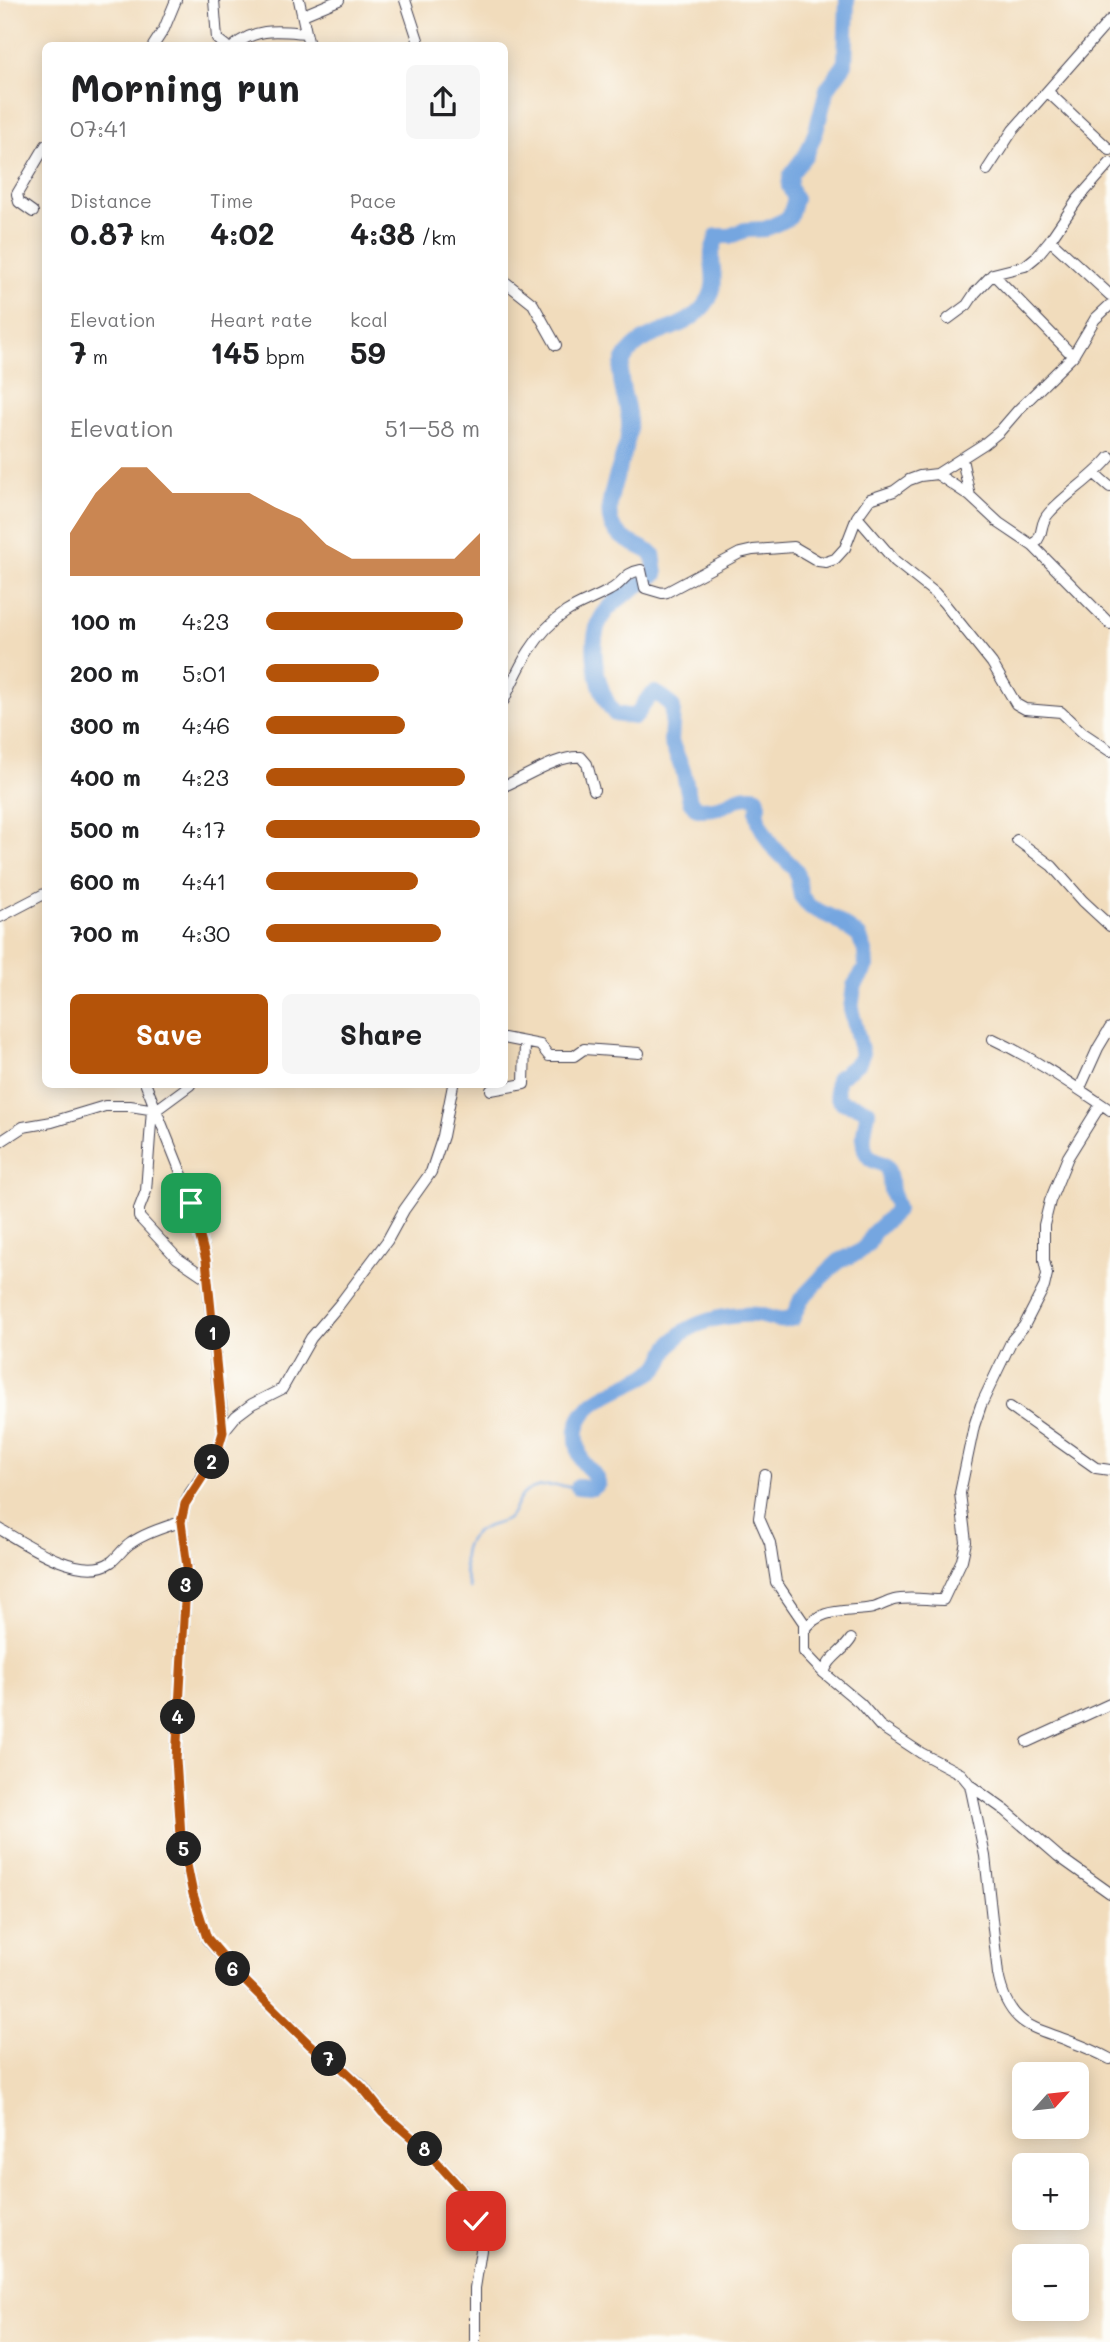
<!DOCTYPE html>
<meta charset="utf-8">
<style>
:root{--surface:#fff;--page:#f6f6f6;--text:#202124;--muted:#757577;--accent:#b45309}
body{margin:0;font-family:Mali,sans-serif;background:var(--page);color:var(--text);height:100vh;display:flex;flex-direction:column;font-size:26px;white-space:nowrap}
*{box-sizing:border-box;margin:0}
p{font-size:23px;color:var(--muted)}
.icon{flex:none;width:38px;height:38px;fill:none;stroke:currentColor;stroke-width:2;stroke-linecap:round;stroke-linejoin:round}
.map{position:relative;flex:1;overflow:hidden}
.drawer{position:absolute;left:42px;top:42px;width:466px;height:1046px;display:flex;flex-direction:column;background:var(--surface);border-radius:10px;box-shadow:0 4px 18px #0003}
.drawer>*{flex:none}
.needle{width:46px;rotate:63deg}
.fabs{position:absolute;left:1012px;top:2062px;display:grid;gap:14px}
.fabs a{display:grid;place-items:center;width:77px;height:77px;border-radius:10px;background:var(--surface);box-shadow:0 4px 18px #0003;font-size:35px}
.pin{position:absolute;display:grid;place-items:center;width:60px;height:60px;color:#fff;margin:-30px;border-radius:14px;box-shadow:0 4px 10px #0006}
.km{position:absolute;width:35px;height:35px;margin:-18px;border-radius:50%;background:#222;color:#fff;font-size:19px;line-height:35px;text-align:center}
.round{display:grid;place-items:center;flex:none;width:74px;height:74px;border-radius:10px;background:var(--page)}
.overview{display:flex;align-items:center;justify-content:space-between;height:119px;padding:0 28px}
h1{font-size:38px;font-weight:700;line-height:52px}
.figures{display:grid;grid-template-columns:repeat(3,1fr);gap:10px;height:119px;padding:7px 28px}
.figures div{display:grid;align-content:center}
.figures b{font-size:30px;font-weight:700}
.figures small{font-size:19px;font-weight:400}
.figures p{font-size:19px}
.chart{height:196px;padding:14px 28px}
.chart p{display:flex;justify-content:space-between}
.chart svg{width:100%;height:126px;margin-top:7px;fill:var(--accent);opacity:.7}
.primary-button{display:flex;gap:14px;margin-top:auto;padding:14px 28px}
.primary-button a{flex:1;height:80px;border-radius:10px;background:var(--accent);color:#fff;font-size:28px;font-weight:700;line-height:80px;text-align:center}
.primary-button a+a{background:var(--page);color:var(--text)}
ul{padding:0 28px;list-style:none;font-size:23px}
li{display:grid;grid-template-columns:112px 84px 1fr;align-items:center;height:52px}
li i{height:18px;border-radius:9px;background:var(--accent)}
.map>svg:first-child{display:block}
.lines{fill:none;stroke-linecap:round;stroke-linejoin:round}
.stream{stroke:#75a6e0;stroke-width:2.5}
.river{stroke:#75a6e0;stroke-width:16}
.minor-casing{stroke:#413e4e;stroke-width:12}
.minor{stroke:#fff;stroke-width:10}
.route-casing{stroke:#fff;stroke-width:14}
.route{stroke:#b45309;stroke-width:9}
</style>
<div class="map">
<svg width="1110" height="2342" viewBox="0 0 1110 2342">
<rect width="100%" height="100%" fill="#fdfcf7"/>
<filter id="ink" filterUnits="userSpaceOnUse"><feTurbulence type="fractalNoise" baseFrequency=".0143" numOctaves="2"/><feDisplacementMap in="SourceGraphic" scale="14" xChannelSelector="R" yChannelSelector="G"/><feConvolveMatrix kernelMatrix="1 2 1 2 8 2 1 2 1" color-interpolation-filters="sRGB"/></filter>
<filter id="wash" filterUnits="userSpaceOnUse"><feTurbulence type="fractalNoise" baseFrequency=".00686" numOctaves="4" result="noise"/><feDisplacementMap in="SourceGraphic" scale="28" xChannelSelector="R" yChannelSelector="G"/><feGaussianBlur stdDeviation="1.57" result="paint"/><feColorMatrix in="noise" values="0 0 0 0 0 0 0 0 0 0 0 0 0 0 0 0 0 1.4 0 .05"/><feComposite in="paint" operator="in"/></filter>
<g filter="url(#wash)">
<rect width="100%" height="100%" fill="#f1dcbc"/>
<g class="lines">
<!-- stream -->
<path class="stream" d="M470,1589C463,1569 457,1543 480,1530C488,1525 498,1524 506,1520C513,1515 514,1509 518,1502C528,1480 557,1486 578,1487"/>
<!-- river -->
<path class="river" d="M578,1487L592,1488L598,1483C593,1469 589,1471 583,1462C578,1454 576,1438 577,1430C582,1396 632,1387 655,1370C664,1363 663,1355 669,1347C680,1330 701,1322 719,1318C731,1316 745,1313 757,1315C772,1317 778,1324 793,1318L801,1299L823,1276L839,1261L859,1252L868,1244L873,1233L897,1210C896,1202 893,1198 891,1191C889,1180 892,1178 886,1166C882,1163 873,1161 870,1158C858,1146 866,1125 868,1111C850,1099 833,1112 837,1079L859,1062L862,1054L851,1009L854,986L866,968L865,951L859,936L833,918L810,907L801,896L796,870L771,845L760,825L757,812L759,805L757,797C743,793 734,801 722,806C714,809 706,809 697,809L690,801L683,770L671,742L673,708L664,698L655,693C645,698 642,709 635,717L615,714C596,691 584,635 607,610C620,595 640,585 656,574L653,554C639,545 617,540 611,523C603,496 627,458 629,429C632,400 606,373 633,348C656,326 688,333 709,299C718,283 711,268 712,252C713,247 716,241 717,236H730L745,230L765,229L789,218L795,199L789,186L791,174L807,153L816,131L827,89L845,64L847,0"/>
</g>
</g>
<g filter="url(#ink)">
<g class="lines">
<!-- minor casing -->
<g class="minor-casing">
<path id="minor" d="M214,0L217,39L226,46
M299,0L309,46
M405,0L420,46
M303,15L339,0
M153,46L164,29L176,0
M234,46C256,27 279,31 306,33
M1048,92L1110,150
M987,170L1013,130L1110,20
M33,212L19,202L17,194L46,145
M1050,240L1110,295
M993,274L1073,356
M504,281L533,304L556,345
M948,319L967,305L975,293L993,274L1025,266L1036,257L1050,240L1078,199L1110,163
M962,459L970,496
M937,474L970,496L999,523L1033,546L1110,624
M1095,474L1110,487
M857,517L895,561L935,593L944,603L992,663L1016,704L1025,709L1061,712L1083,733L1110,751
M1033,546C1046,532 1038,525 1049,513C1068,492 1092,479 1110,457
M504,700C519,667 535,632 566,612C580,603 596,598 610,590C624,583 623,573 641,570L645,588L662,593L667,592L740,553L753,550L794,547L818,561L826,562L835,559L845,548L857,517L870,499L894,491L909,480L920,476L937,474L984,444L1000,431L1019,409L1073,356L1095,319L1110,305
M504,786C526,777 558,755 581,757L587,764L594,790
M1017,840L1052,866L1083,901L1110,926
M0,917L46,893
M504,1038L540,1045L549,1056H574L584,1049L639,1053
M993,1039C1035,1059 1071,1084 1110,1110
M146,1085L188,1190L206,1260L217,1378L223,1419V1432L216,1456L190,1493L185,1504L181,1522L187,1567L176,1759L181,1836L193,1894L207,1939L236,1972L310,2045L342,2068L362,2086L382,2112L426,2150L460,2187L470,2203L480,2236L481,2250L475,2288V2342
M1080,1088L1098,1048L1110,1028
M491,1090L524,1084L525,1042
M152,1109L146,1191L139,1209V1217L177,1258L208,1279
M0,1142L23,1127L52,1122L105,1106H130L156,1110L190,1085
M1010,1407L1096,1468L1110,1470
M223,1432L236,1416L252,1404L282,1389L311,1338L339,1305L387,1241L404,1210L431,1172L443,1136L453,1085
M765,1475L759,1518L770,1543L776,1582L804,1623V1652L824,1673L860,1703L880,1726L921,1753L961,1774L970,1785L985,1856L998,1974C1001,1990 1007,2007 1019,2018C1032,2030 1053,2034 1069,2041C1083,2046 1097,2052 1110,2059
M0,1529C26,1545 82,1582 111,1562C118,1557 123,1548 131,1543C145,1533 164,1527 181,1522
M804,1631C820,1606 847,1613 873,1608C880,1606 887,1602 894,1600C909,1596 927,1600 943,1600L962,1560L966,1542L960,1493L974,1426L981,1405L1012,1340L1024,1326L1044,1287L1047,1274L1044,1260V1225L1050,1201L1068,1157L1101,1104
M824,1673C828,1658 843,1652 851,1639
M1027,1742L1110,1704
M971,1786L1006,1811L1058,1856L1110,1893"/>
</g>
<!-- minor -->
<use href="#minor" class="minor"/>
</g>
</g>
<g class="lines" filter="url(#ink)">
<!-- route casing -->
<g class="route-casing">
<path id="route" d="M191,1203L206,1260L223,1432L216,1456L185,1504L181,1522L187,1567L176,1759L181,1836L193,1894L207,1938L236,1972L310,2045L342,2068L362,2087L382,2112L426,2150L460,2188L470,2203L476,2221"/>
</g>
<!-- route -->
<use href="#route" class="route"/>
</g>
</svg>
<div class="fabs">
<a><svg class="needle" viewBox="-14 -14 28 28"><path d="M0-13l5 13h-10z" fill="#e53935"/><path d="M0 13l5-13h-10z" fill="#757577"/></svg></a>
<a>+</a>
<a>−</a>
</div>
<div class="pin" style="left:191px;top:1203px;background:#1e9e55"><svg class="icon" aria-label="arrive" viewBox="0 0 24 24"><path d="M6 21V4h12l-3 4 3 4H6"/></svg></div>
<div class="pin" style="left:476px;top:2221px;background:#d93025"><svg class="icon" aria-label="check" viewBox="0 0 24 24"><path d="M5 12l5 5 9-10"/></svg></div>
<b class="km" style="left:213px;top:1333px">1</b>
<b class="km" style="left:212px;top:1462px">2</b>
<b class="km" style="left:186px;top:1585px">3</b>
<b class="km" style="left:178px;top:1717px">4</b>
<b class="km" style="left:184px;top:1849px">5</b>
<b class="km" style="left:233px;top:1969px">6</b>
<b class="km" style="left:329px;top:2059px">7</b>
<b class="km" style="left:425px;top:2149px">8</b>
<section class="drawer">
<div class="overview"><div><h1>Morning run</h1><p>07:41</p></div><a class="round"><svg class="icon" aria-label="share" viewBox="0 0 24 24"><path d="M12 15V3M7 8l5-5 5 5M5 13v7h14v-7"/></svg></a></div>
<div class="figures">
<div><p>Distance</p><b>0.87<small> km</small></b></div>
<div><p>Time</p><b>4:02</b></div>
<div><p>Pace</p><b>4:38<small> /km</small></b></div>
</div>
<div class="figures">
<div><p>Elevation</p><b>7<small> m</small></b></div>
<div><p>Heart rate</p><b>145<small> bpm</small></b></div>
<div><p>kcal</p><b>59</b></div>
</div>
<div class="chart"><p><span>Elevation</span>51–58 m</p>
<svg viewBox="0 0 160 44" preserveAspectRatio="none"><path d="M0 44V29L10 15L20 6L30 6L40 15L50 15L60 15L70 15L80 20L90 24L100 33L110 38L120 38L130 38L140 38L150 38L160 29V44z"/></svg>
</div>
<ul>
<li><b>100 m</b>4:23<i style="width:92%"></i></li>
<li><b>200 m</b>5:01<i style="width:53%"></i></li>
<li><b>300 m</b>4:46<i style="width:65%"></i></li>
<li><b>400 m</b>4:23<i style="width:93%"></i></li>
<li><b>500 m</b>4:17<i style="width:100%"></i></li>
<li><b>600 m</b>4:41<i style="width:71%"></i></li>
<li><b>700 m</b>4:30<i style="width:82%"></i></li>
</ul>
<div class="primary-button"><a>Save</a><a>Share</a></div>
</section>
</div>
